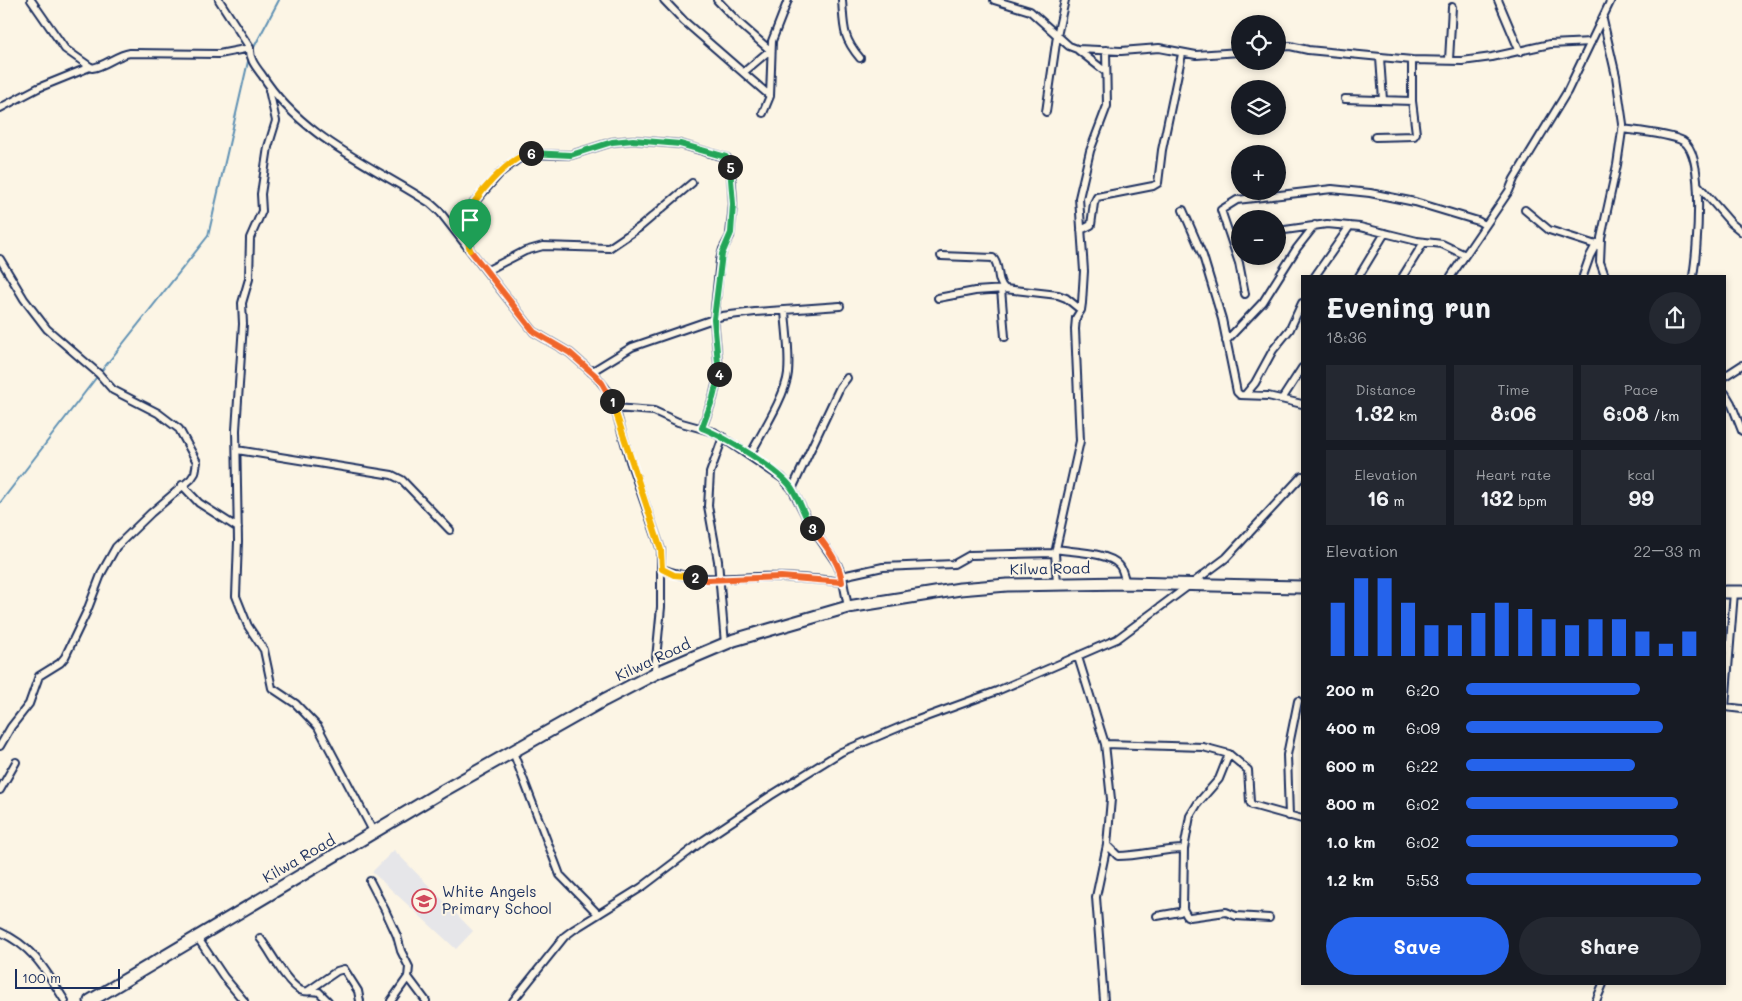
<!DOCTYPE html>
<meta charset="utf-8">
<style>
:root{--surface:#171b24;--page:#242831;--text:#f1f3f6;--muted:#9ea1a6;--accent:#2563eb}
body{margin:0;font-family:Mali,sans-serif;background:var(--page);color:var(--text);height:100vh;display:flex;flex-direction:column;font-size:19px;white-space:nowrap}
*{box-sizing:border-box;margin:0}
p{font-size:16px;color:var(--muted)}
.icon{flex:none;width:28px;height:28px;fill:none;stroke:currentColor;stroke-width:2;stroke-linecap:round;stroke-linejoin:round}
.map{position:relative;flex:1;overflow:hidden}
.details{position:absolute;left:1301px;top:275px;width:425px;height:710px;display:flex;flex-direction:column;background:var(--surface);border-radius:0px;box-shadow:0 2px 8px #0003}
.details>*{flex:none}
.buttons{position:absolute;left:1231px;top:15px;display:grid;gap:10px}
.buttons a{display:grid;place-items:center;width:55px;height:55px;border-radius:50%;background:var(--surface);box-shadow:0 2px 8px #0003;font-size:25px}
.scale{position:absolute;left:15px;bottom:12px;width:105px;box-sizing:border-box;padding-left:5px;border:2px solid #1b2f5e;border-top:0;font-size:14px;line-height:18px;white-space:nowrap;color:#1b2f5e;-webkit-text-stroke:4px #fcf5e5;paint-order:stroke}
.pin{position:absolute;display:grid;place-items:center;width:42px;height:42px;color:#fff;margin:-51px -21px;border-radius:50% 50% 50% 0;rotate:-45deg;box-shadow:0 0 5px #0007}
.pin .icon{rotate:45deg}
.km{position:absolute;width:25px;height:25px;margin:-12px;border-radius:50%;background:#222;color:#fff;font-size:14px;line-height:25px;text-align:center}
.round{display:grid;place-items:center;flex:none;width:52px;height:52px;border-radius:26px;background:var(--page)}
.headline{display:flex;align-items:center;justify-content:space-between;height:85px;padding:0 25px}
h1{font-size:28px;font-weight:700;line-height:38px}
.metrics{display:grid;grid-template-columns:repeat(3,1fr);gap:8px;height:85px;padding:5px 25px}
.metrics div{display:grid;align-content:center;border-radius:0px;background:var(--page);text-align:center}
.metrics b{font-size:21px;font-weight:700}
.metrics small{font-size:14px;font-weight:400}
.metrics p{font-size:14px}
.chart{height:140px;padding:10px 25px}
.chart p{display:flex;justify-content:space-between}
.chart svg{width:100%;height:90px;margin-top:5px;stroke:var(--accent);stroke-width:6}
.button{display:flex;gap:10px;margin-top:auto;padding:10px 25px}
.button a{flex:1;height:58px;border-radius:30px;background:var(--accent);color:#fff;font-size:20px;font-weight:700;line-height:58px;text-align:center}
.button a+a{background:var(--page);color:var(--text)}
ul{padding:0 25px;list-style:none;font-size:16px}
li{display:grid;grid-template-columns:80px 60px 1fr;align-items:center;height:38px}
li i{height:12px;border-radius:6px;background:var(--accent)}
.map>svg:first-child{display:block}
.built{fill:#e6e6e9}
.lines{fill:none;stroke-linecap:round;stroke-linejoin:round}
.stream{stroke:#5f91b4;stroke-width:2}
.street-casing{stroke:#1b2f5e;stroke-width:10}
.highway-casing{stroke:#1b2f5e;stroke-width:15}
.street{stroke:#fcf5e5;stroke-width:6}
.highway{stroke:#fcf5e5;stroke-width:11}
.split-1-casing{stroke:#fff;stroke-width:10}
.split-2-casing{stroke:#fff;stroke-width:10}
.split-3-casing{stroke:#fff;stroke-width:10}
.split-4-casing{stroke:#fff;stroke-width:10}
.split-5-casing{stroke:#fff;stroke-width:10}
.split-6-casing{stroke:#fff;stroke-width:10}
.split-7-casing{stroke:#fff;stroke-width:10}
.split-1{stroke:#f0652b;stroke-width:6}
.split-2{stroke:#f5b400;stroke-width:6}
.split-3{stroke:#f0652b;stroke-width:6}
.split-4{stroke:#22a559;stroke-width:6}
.split-5{stroke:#22a559;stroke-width:6}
.split-6{stroke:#22a559;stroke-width:6}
.split-7{stroke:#f5b400;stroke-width:6}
.labels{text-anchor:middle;stroke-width:4;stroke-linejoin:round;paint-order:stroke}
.street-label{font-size:15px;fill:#1b2f5e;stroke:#fcf5e5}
.poi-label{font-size:15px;fill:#1b2f5e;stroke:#fcf5e5;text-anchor:start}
</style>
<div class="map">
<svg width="1742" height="1001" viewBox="0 0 1742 1001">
<rect width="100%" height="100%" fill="#fcf5e5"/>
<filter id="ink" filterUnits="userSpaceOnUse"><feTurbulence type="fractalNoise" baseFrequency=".02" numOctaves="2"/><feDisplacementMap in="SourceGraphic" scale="10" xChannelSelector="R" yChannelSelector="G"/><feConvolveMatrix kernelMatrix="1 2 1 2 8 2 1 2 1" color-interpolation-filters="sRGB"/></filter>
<g filter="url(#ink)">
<!-- built -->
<path class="built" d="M394,850L473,931L456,949L372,872Z"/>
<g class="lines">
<!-- stream -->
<path class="stream" d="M252,51L279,0
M0,503L99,374L208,236L249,57"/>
<!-- street casing -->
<g class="street-casing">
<path id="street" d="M31,0L65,49L92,68C106,66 116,55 130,53L219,54L250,48
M219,0L250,48C249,59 256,67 262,75C301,137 371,165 430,203L440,212L534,332L570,353L596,376L607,390L615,408L630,461L661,550V607L655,669L656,673
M664,0L684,21L770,96
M717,0L739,23L771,51
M842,0C844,27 842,37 860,58
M994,0L1030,11L1069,46L1077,49L1121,51L1159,48L1196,55L1240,52
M1498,0L1520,52
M1603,20L1616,76L1623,124L1617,165L1601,238L1600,262L1605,276
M1278,47L1290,46L1308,50L1412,60L1462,61L1492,57L1550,44L1591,42
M1078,50L1106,72
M1380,58L1383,100
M1449,60L1452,7
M744,72L770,50
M269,90L276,121L268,147L261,194L262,211L250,238L249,279L242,303L243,324L236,430L238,541L236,596L248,626L264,650L272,688L296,704L318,727L374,833
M1345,99L1412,101
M0,108L38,88L90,67
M1046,112L1057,36L1065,0
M763,113L770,96L772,41L788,0
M1622,129C1637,131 1670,134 1683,141C1706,154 1697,253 1693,276
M1375,137L1414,136L1416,133L1412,101V60
M1698,185L1731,223L1742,232
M1183,210L1203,256L1222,319L1237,392L1240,395L1268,396L1302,404
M1525,210L1549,230L1596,245
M1081,230L1091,225L1094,203L1097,197L1153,186L1158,183L1162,150L1182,54
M1278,231L1327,224L1360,227L1417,241L1442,244L1465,255
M1230,236L1240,235
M469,247L465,222L472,205L501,172L525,154L571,155L612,142L633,140L680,144L727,158L731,172L733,204L730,236L723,249L720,260L714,319L719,373L713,398L702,428
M941,256L993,258C1001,266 995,280 1005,289L1058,295L1066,298L1081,310
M0,259L24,299L47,329L99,374L113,390L158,413L179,429L197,462L195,473L191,479L151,513L116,547L102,572L87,611L65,657L60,663L39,676L29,704L11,727L0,746
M486,271L525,251L543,246L609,248L640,227L692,183
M1315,276L1350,226
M1359,276L1385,233
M1403,276L1424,242
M1451,276L1509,191L1514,179L1567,92L1611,0
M1583,276L1590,256L1597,243
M1001,289L1005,337
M1245,294L1239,263L1221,210L1237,200L1332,189L1370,193L1415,202L1478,221L1485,225
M938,298L975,291L1005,289
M1226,341L1263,302L1297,248L1315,225
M591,372L632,347L722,316L755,312L840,306
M1725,376L1742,365
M1725,393L1731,403L1742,431
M1245,395L1255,383L1273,350L1290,329L1302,303
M1282,399L1302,368
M615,408L654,411L678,422L714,432L782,478L792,489L811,526L837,564L842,576L848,607
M723,437L710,473L708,506L718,561L725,644
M237,450L392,475L402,480L450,530
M750,455C761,434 786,395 788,373C790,352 786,330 785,310
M182,485L199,503L238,528
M792,489L840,387L847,378
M1056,549C1071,552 1109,552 1119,565C1123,569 1124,578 1126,583
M662,569C695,582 723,578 757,577C786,576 814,579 843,582
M842,576L883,567L954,564L970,555L1055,553
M1057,584L1055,553L1080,441L1075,329L1076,318L1081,310L1082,303L1084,271L1079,198L1090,151L1107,106L1106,50
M1078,657L1105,744L1111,799L1107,845L1096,897L1104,1001
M1725,707L1734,592
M1725,707L1742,709
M1105,744L1203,747L1229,754L1248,770L1250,802L1252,805L1302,819
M513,752L560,875L598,914
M0,790L16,762
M1289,816L1287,755L1298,701
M1107,845L1118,856C1140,856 1162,849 1184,849
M370,881L385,910L397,936L401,951L409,967L408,977L391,1001
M1183,909L1187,916L1190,917L1226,912L1236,916L1269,918
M1157,916L1180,912L1183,909L1184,849L1190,816L1198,803L1219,779L1229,754
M0,932C34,947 46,971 65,1001
M197,937L224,977L244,1001
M260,938C272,953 284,980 300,990C305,993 313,990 319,992L328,1001
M408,977L426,1001
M308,991L337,971L344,969L358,991L360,1001
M513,1001L565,936L573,930L642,887L704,840L770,796L841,752L912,722L997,691L1117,639L1226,558L1302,476
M1596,1001L1603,984"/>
</g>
<!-- highway casing -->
<g class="highway-casing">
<path id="highway" d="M1725,592H1742
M90,1001L441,792L604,700L656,673L734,640L848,607L960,589L1007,585L1126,583L1302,587"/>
</g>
<!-- street -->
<use href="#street" class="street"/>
<!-- highway -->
<use href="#highway" class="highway"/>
</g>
</g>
<g class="lines" filter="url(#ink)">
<!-- split-1 casing -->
<g class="split-1-casing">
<path id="split-1" d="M470,250L534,332L570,353L596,376L602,383L612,401"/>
</g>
<!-- split-2 casing -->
<g class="split-2-casing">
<path id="split-2" d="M612,401L661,550L662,569L674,575L695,577"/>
</g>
<!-- split-3 casing -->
<g class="split-3-casing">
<path id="split-3" d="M695,577L707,580L781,577L842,582C840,562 825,545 812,528"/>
</g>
<!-- split-4 casing -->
<g class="split-4-casing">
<path id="split-4" d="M719,374L713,398L702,428C723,436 778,469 791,487C800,500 804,516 812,528"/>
</g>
<!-- split-5 casing -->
<g class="split-5-casing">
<path id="split-5" d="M719,374L714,319L722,254L731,233L733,204L730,167"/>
</g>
<!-- split-6 casing -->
<g class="split-6-casing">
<path id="split-6" d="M531,153L571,155L612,142L633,140L680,144L726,157L730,167"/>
</g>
<!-- split-7 casing -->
<g class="split-7-casing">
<path id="split-7" d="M470,250C467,240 464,229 466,219C470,200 511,155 531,153"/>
</g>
<!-- split-1 -->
<use href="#split-1" class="split-1"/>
<!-- split-2 -->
<use href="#split-2" class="split-2"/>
<!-- split-3 -->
<use href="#split-3" class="split-3"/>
<!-- split-4 -->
<use href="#split-4" class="split-4"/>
<!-- split-5 -->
<use href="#split-5" class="split-5"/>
<!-- split-6 -->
<use href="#split-6" class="split-6"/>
<!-- split-7 -->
<use href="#split-7" class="split-7"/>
</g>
<!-- icons -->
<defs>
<g id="school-ring" transform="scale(1.25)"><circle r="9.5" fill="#fcf5e5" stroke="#d1495b" stroke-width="1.5"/><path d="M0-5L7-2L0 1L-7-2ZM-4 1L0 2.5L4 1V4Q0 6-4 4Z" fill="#d1495b"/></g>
</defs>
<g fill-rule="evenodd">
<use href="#school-ring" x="424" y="901"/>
</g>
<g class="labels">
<!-- street labels -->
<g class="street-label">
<text transform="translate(1050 569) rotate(-1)" y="5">Kilwa Road</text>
<text transform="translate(653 660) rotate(-25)" y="5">Kilwa Road</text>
<text transform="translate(299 859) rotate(-30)" y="5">Kilwa Road</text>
</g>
<!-- poi labels -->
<g class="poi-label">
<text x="442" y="897">White Angels<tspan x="442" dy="17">Primary School</tspan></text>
</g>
</g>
</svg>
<div class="buttons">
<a><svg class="icon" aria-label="locate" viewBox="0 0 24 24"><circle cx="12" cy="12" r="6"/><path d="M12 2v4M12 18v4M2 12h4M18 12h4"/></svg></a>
<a><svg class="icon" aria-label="layers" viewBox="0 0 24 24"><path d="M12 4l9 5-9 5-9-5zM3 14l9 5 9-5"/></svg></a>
<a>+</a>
<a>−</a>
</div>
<div class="scale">100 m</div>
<div class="pin" style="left:470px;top:250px;background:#1e9e55"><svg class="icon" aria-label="arrive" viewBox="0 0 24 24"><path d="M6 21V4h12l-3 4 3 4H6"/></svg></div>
<b class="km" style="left:612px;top:401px">1</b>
<b class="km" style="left:695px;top:577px">2</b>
<b class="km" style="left:812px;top:528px">3</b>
<b class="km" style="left:719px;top:374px">4</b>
<b class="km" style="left:730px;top:167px">5</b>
<b class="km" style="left:531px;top:153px">6</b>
<section class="details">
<div class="headline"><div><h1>Evening run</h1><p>18:36</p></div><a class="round"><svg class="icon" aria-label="share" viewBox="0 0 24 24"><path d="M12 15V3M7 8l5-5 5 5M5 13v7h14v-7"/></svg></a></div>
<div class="metrics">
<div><p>Distance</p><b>1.32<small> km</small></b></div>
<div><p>Time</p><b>8:06</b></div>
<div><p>Pace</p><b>6:08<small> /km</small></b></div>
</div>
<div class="metrics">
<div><p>Elevation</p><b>16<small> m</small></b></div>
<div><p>Heart rate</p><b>132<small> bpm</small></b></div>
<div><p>kcal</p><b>99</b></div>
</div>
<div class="chart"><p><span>Elevation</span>22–33 m</p>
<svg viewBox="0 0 160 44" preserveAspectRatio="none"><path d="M5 44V18M15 44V6M25 44V6M35 44V18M45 44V29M55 44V29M65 44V23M75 44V18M85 44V21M95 44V26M105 44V29M115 44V26M125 44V26M135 44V32M145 44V38M155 44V32"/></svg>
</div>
<ul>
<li><b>200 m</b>6:20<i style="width:74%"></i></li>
<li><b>400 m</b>6:09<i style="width:84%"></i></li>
<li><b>600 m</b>6:22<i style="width:72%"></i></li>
<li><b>800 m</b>6:02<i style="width:90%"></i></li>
<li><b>1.0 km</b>6:02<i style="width:90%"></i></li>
<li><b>1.2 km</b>5:53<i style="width:100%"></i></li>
</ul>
<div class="button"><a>Save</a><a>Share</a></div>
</section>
</div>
